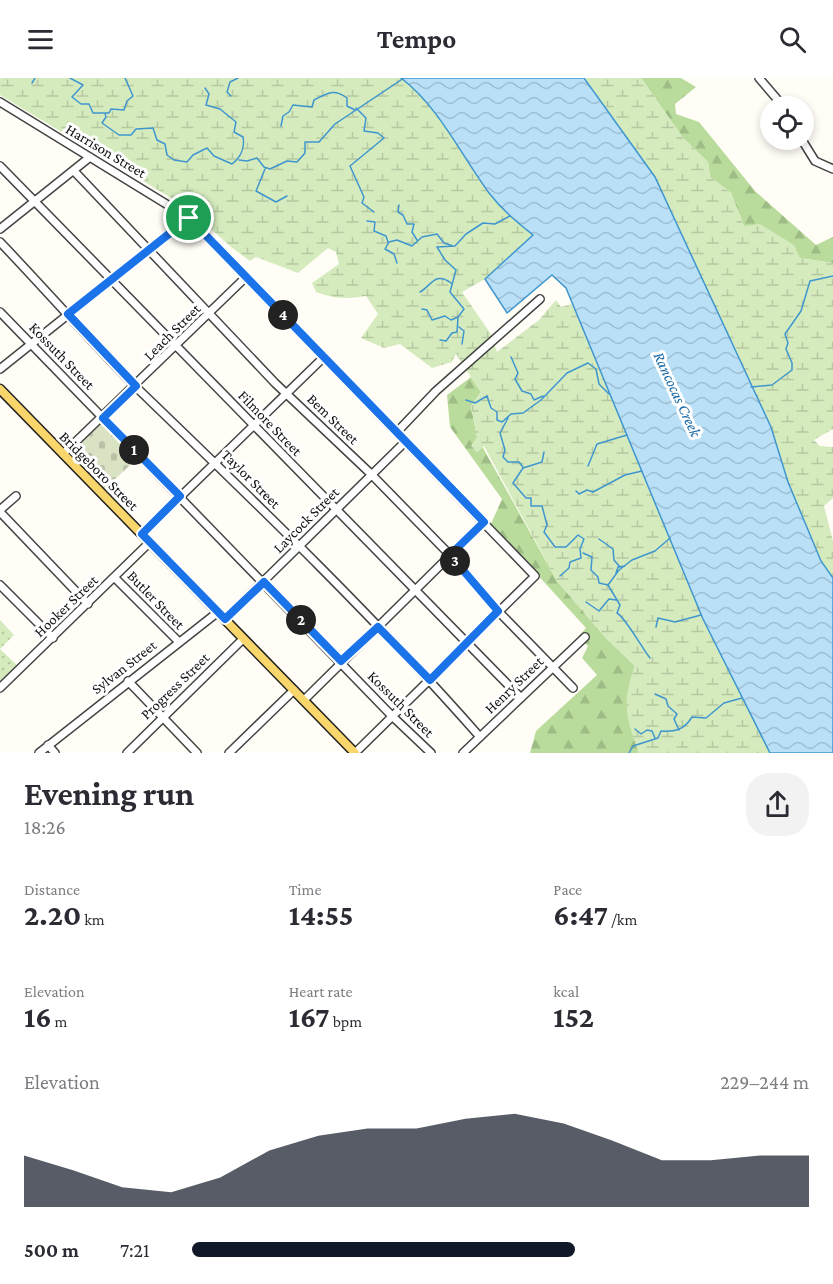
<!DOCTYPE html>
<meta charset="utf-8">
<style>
:root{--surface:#fff;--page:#f2f2f3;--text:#2b2b33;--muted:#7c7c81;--accent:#111827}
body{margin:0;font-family:"Crimson Pro",serif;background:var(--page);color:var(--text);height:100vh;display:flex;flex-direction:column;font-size:22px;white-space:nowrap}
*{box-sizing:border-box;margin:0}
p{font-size:20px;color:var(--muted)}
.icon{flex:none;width:33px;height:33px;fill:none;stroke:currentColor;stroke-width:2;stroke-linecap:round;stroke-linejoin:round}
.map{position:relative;height:675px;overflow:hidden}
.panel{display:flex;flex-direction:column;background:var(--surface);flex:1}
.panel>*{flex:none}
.fabs{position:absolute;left:760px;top:18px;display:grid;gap:12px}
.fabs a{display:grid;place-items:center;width:54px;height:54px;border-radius:50%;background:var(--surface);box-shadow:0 3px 9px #0003;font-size:30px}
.pin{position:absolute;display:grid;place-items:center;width:51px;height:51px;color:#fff;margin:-26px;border:3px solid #fff;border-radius:50%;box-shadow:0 2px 6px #0007}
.km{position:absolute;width:30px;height:30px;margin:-15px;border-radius:50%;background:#222;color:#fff;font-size:16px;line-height:30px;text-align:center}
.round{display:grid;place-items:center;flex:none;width:63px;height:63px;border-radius:24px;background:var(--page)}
.head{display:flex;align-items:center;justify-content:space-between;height:102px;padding:0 24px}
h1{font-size:33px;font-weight:700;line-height:45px}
.figures{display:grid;grid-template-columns:repeat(3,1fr);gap:9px;height:102px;padding:6px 24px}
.figures div{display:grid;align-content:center}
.figures b{font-size:30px;font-weight:700}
.figures small{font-size:16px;font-weight:400}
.figures p{font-size:16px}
.chart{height:168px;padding:12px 24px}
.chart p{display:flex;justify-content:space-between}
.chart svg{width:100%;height:108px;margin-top:6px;fill:var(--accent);opacity:.7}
ul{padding:0 24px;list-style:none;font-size:20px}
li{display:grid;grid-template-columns:96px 72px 1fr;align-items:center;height:45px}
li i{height:15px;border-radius:8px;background:var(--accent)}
header{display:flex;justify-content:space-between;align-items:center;height:78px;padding:0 24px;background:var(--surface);font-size:27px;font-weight:700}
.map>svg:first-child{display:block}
.forest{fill:url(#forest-firs)}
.wetland{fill:url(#wetland-marsh)}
.cemetery{fill:url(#cemetery-stones)}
.park{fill:url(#park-dots)}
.water{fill:url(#water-waves);stroke:#3f96cf;stroke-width:1.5}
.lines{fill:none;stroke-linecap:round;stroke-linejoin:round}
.stream{stroke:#3f96cf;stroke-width:1.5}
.minor-casing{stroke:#444;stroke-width:10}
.major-casing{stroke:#222;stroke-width:11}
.minor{stroke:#fff;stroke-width:7}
.major{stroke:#f9d66b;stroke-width:8}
.route-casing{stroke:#fff;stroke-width:12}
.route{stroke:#1a73e8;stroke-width:8}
.labels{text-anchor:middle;stroke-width:6;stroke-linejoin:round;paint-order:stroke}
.street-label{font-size:15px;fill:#111;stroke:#fff}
.water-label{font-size:16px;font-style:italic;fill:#1768a6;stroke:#fff}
</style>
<header><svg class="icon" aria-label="menu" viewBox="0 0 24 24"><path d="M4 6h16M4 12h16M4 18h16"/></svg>Tempo<svg class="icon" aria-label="search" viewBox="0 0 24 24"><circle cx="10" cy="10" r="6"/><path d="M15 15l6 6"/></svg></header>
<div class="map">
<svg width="833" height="675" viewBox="0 0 833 675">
<defs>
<pattern id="forest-firs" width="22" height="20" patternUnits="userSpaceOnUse" patternTransform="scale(1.5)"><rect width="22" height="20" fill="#b9dc9c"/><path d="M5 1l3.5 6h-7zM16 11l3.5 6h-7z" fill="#9ebc85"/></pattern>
<pattern id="wetland-marsh" width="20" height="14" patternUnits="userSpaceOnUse" patternTransform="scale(1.5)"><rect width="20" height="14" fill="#d5ebbd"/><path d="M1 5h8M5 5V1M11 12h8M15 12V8" fill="none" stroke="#b6c8a1"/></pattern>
<pattern id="cemetery-stones" width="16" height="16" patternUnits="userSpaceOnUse" patternTransform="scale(1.5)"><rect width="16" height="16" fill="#d9e3c4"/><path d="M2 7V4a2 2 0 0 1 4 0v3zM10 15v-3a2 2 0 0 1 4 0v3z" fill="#b9c2a7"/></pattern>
<pattern id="park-dots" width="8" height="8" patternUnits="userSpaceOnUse" patternTransform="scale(1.5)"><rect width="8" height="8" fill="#d5ebbd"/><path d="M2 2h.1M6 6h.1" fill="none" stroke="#b6c8a1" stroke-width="1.8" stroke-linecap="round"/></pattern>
<pattern id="water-waves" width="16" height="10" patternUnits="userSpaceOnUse" patternTransform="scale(1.5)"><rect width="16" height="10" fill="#b9e0f7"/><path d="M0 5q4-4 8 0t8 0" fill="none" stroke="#9ebfd3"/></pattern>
</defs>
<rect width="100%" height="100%" fill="#fffdf5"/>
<!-- forest -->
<path class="forest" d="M641,0H681L696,9L675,26L676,36L699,44L755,113L816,167L833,159V185L800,180L744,148L731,115L710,99L708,84L683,60Z
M471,299L481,314L471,328L477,359L557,503L605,559L635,588C622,624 627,640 639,675H530L536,653L597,597L582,580L588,568L578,559L586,550L491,446L502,421L450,349L447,317Z"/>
<!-- wetland -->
<path class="wetland" d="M0,0H401C440,29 461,78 490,116C503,132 517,144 533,157L485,201L462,214L490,255L497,274L539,242L556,222L561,229L572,226L703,541L770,675H639C626,638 621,626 635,588L605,559L557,503L484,368L477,375L471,368L477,359L471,328L481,314L456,276L452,284L432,290L400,266L384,270L361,260L378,236L366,218C347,221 335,221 316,214L312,205L339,186L336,174L328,170L298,195L256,179L250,183L231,169L188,130L0,17Z
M585,0H641L683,60L708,84L710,99L731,115L744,148L760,146L794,167L800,180L833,185V351L814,362L820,368L833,369V420L824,428L833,463V500L821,483L788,404L771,349L655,99Z"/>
<!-- cemetery -->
<path class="cemetery" d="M103,340L140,378L101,414L63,376Z"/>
<!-- park -->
<path class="park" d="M0,542L14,557L0,571L18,588L0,606Z"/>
<!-- water -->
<path class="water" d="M401,0H584L655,99L771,349L788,404L821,483L833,500V675H770L703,541L566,210L552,197L507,235L485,201L533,157C517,144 502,132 489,115C461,77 439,29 401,0Z"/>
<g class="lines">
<!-- stream -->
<path class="stream" d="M70,0L83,7L72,19L81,26H89L93,35H109L111,31L124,32L127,23L133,18L125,0
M32,5L35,0
M231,18L227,14L230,4L238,0
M356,30L366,40L364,53L378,55L384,60L350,88L364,119L362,125L374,134
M105,35L106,39L102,45L119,57H131L136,51L153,50L157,62L165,66L167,77L174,82L187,84L193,77L207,70L214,78L232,86C241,79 245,69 243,59L234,54L236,44L220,31L206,27L209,16L205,10
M281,48L283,38L289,34L293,27L312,29L314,22C328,15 334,10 347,20V28L355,32
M239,82L247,83L257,80L264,89L270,91L287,83L297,84L305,75V64H319L335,46L404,0
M265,91L256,113L276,124L287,118
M399,127L398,134L403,137L407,146H414L412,154L417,162
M367,143L375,144L374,153L386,158L388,164
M397,185L394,176L385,171L389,164L397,162L412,168L422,159L437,156L444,165L453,168
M420,214C431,208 435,193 451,205
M422,231L427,232L432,242L445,238L451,242L458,239L464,231L450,214L456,192L445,182L437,169L455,168L466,156L483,145L495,146L510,138
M459,249L464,253L462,266
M440,262L446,263L452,255L457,254L458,240
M511,279L518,295L515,301L522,313L531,316L534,322L543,318
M751,309L772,307L792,292V285L786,271L788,265L785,256L801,233L810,203L833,198
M466,322L475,325L487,318L491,330L497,334V342L502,344L511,336L523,335L541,322L567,295L588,285L596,291L599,306L609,316
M508,340L500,355L505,372L503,379L508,384H519L523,389
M544,374L542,384L523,390L513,405L526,420H531V428H542L547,447L544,454L555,469H566L578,457L584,461L580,471L581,480L570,484L569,490L560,498
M588,388L597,366L627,357
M576,413L579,416L587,412L593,414L625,397L642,393
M599,461L613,471L614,482L620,489
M583,475L592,479L591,492L598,499L599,505L608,507L620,527L617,535C625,539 642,570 650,580
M616,495L618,489L625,488
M608,507L619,492L632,482L655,473L670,460
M586,524L599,533L609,521L616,522
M656,549L658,540L675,544L701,537
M655,616L666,621L668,628L677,636L674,641L679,652
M635,651L641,656L647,652L652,653L655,660
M629,675L633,668L658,660L661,653C675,654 684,652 692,639L706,640L724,625L742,620"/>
<!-- minor casing -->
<g class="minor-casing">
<path id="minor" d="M759,0L783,28
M0,24L189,140L535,498L355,675
M802,62L815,83L833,91
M0,88L521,620
M74,93L275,305L371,396L450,477L498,533L573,610
M0,151L90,79
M0,164C46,212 90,263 137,310C254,423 372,536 480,659
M0,234L392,638L431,675
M0,291L189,140
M397,354L436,313L540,221
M63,376L246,199
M0,432L16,418
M0,434L88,526
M142,456L324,279
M114,499L179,564
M0,507L53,560
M225,541L406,363
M128,603L197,675
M0,610L150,464
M304,622L484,444
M48,667L55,675
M39,675L218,534
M127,675L243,561
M229,675L294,612
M463,675L585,559"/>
</g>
<!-- major casing -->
<g class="major-casing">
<path id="major" d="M0,311L355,675"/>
</g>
<!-- minor -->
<use href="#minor" class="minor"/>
<!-- major -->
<use href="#major" class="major"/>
</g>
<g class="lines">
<!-- route casing -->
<g class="route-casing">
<path id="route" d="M189,140L484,444L450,477L498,533L430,602L378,549L341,583L264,504L225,541L142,456L180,418L103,340L136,308L68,236Z"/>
</g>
<!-- route -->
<use href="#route" class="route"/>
</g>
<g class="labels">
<!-- street labels -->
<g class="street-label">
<text transform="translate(106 73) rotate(31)" y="5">Harrison Street</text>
<text transform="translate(172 254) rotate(-45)" y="5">Leach Street</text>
<text transform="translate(62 278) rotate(46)" y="5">Kossuth Street</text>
<text transform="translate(333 341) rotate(44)" y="5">Bem Street</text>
<text transform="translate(270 345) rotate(46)" y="5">Filmore Street</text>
<text transform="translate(99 393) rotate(45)" y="5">Bridgeboro Street</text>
<text transform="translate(251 401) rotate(45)" y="5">Taylor Street</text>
<text transform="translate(306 442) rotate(-45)" y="5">Laycock Street</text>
<text transform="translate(156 522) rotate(46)" y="5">Butler Street</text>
<text transform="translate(66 528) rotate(-44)" y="5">Hooker Street</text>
<text transform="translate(124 589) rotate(-38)" y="5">Sylvan Street</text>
<text transform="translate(514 607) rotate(-44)" y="5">Henry Street</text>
<text transform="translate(175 608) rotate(-44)" y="5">Progress Street</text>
<text transform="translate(401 626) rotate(45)" y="5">Kossuth Street</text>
</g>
<!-- water labels -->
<g class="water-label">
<text transform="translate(678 316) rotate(65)" y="6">Rancocas Creek</text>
</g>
</g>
</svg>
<div class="fabs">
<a><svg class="icon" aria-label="locate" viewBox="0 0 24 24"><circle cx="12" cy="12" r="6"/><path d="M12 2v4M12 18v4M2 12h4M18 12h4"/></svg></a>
</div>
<div class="pin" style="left:189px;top:140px;background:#1e9e55"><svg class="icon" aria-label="arrive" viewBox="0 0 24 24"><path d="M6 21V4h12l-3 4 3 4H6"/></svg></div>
<b class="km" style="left:134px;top:372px">1</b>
<b class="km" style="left:301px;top:542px">2</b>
<b class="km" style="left:455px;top:483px">3</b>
<b class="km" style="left:283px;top:237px">4</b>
</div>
<section class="panel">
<div class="head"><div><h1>Evening run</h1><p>18:26</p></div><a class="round"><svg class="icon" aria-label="share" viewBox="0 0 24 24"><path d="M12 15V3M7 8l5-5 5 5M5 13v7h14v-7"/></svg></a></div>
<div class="figures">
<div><p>Distance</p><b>2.20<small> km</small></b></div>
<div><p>Time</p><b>14:55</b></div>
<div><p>Pace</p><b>6:47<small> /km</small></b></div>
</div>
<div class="figures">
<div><p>Elevation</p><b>16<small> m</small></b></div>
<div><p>Heart rate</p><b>167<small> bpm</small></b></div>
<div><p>kcal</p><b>152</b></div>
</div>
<div class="chart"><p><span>Elevation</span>229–244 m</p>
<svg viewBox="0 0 160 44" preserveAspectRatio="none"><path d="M0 44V23L10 29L20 36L30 38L40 32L50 21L60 15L70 12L80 12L90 8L100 6L110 10L120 17L130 25L140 25L150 23L160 23V44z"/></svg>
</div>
<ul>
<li><b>500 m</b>7:21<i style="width:62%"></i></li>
</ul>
</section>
